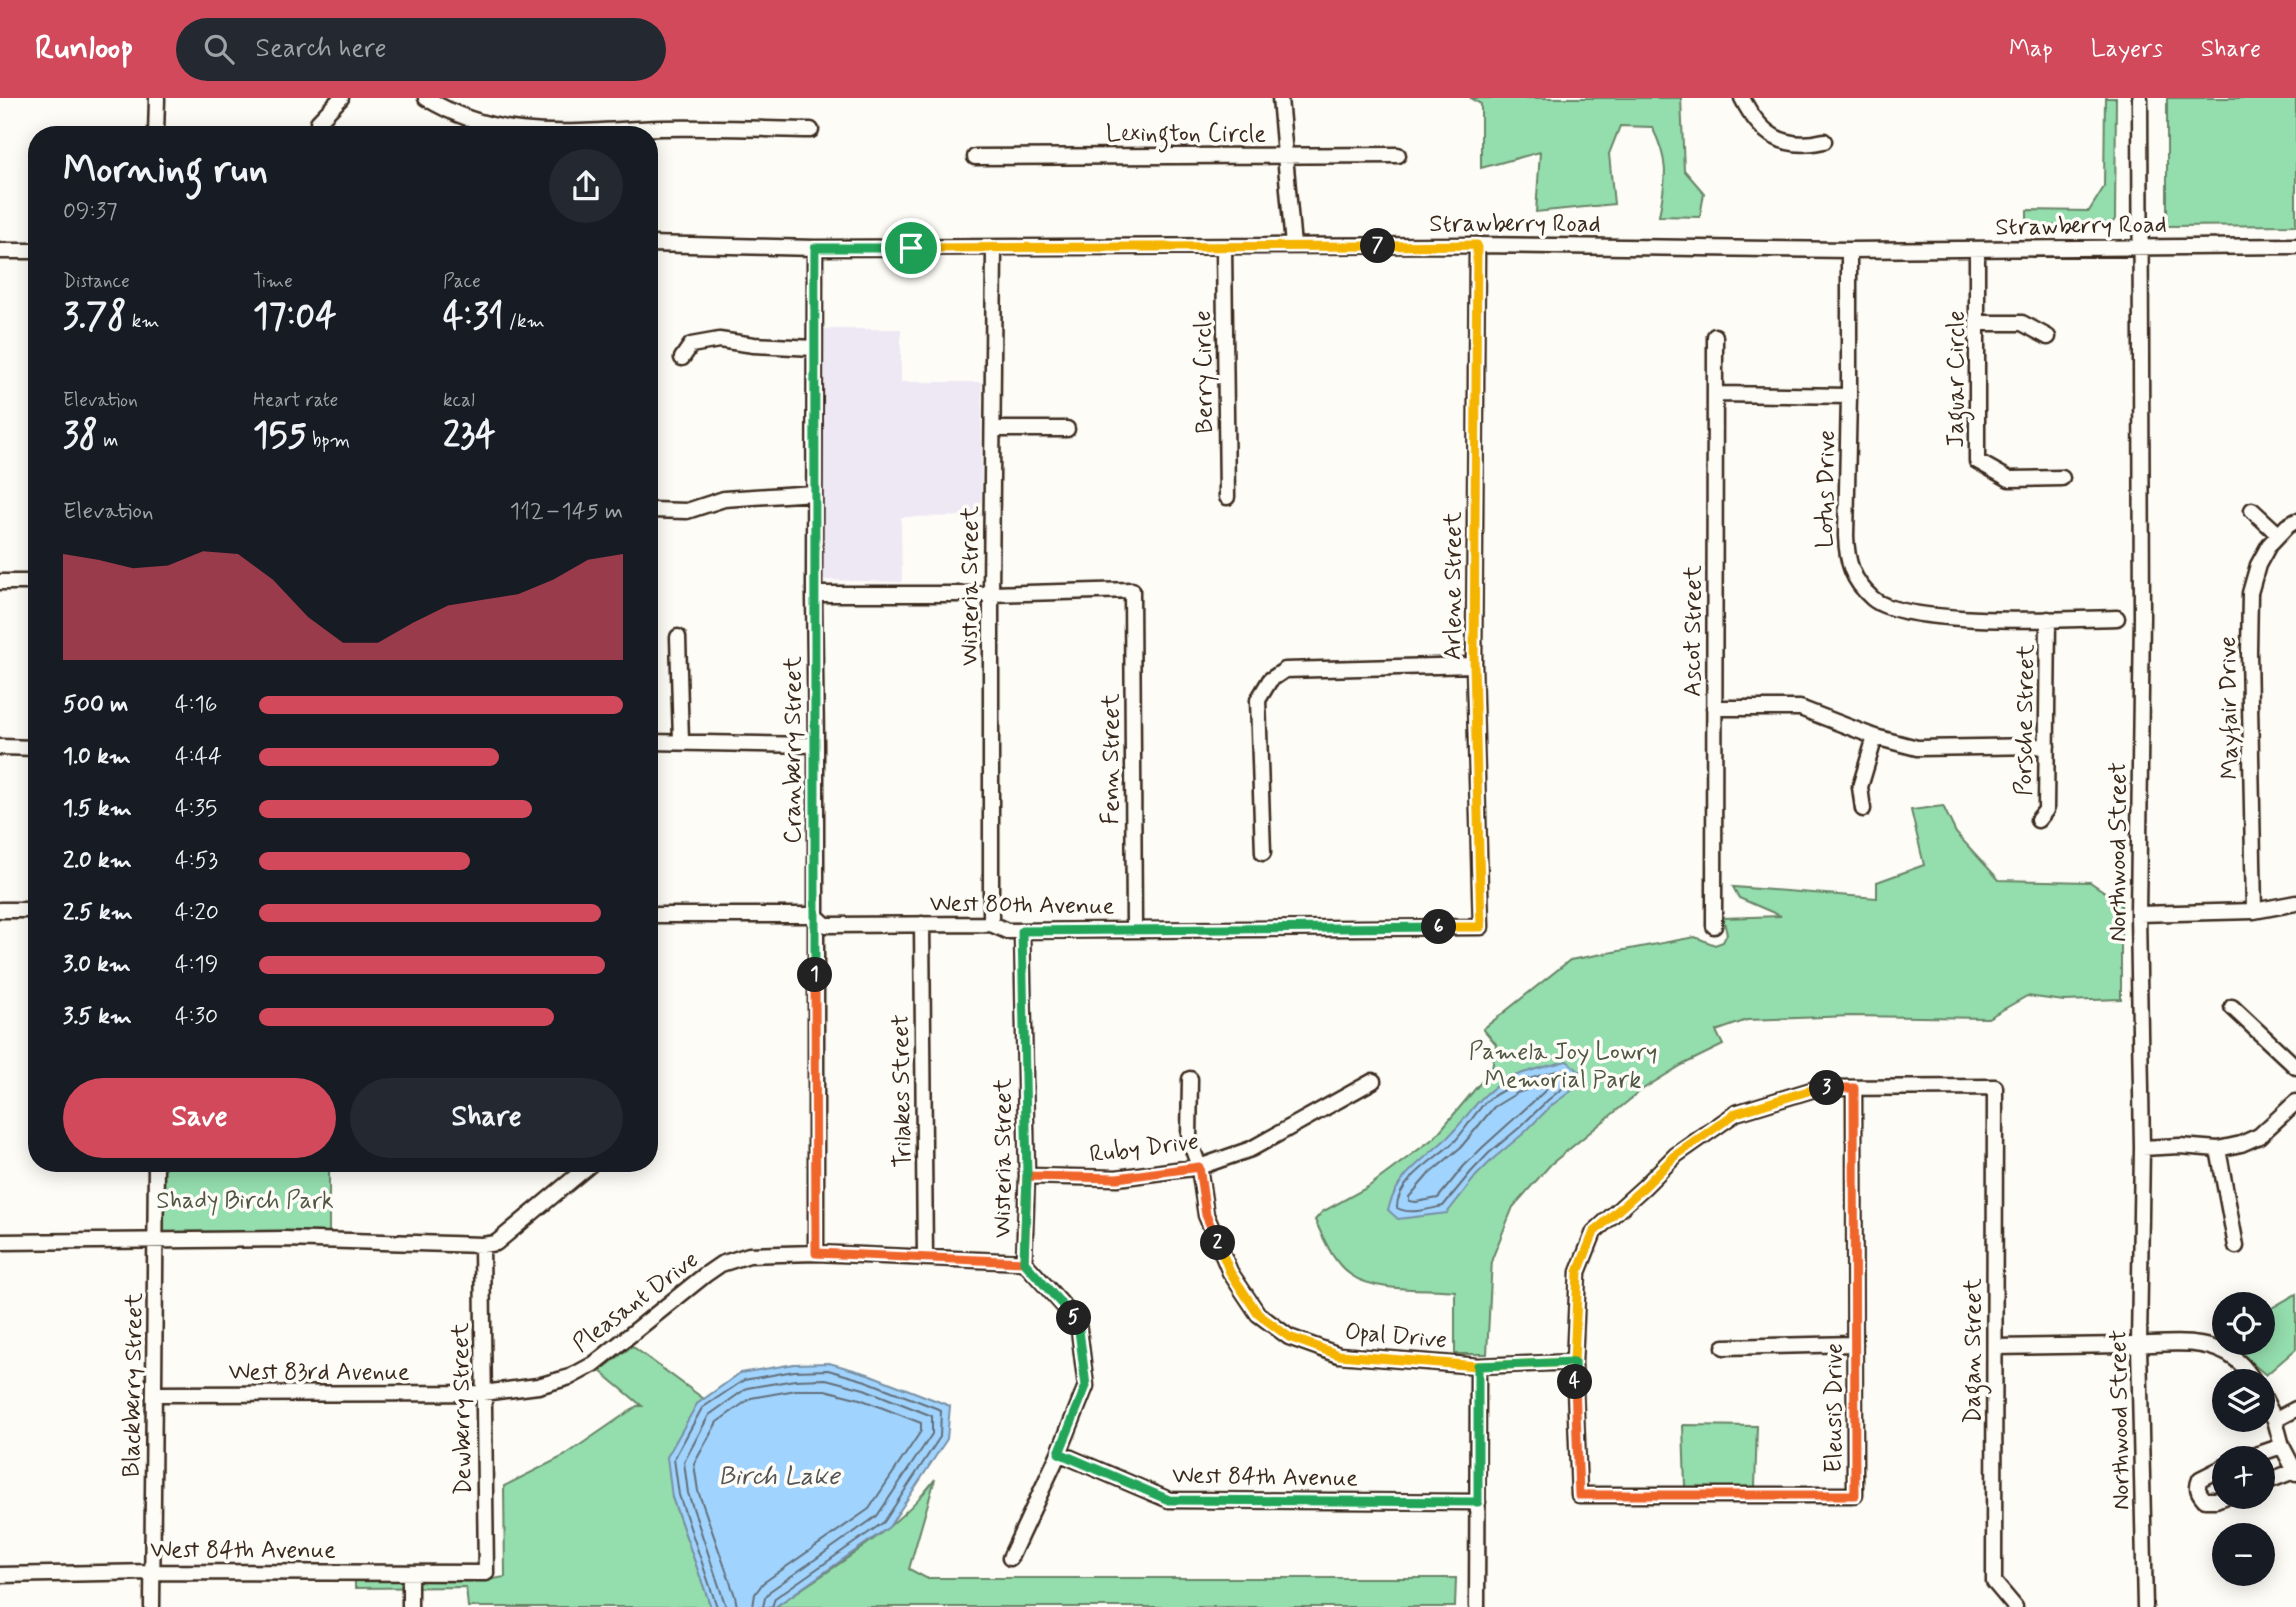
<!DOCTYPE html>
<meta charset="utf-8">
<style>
:root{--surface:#171b24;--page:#242831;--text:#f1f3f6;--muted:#9ea1a6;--accent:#d1495b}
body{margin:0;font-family:Mynerve,sans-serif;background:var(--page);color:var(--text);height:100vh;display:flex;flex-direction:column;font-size:26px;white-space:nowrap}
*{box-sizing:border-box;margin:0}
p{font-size:23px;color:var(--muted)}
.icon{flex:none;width:38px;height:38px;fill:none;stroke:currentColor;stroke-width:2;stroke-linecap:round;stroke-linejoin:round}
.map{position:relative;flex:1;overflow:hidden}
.drawer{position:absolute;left:28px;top:28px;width:630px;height:1046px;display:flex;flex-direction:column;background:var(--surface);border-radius:28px;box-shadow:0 4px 18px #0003}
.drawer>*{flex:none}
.tools{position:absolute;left:2212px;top:1194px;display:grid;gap:14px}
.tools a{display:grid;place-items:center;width:63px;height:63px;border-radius:50%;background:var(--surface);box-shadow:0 4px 18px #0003;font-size:35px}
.pin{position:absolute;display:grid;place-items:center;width:60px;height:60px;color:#fff;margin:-30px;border:4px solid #fff;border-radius:50%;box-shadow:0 2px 7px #0007}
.km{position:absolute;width:35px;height:35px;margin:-18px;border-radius:50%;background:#222;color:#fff;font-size:19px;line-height:35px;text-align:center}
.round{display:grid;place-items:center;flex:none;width:74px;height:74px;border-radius:37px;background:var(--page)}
.headline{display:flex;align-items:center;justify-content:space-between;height:119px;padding:0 35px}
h1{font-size:38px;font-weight:700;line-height:52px}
.figures{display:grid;grid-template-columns:repeat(3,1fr);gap:10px;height:119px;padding:7px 35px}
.figures div{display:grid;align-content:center}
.figures b{font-size:35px;font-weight:700}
.figures small{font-size:19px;font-weight:400}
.figures p{font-size:19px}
.chart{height:196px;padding:14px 35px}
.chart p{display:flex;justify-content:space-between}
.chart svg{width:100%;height:126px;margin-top:7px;fill:var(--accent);opacity:.7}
.button{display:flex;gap:14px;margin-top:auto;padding:14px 35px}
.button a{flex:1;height:80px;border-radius:42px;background:var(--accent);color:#fff;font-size:28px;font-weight:700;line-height:80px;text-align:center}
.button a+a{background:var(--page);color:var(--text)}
ul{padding:0 35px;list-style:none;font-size:23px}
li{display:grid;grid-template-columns:112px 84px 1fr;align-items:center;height:52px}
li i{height:18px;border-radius:9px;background:var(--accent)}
header{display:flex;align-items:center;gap:42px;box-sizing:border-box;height:98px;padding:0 35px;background:var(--accent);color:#fff}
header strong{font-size:33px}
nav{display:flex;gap:38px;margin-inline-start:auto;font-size:24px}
.search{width:490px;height:63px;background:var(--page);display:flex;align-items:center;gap:18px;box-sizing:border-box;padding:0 24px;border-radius:38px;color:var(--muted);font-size:26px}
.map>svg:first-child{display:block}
.built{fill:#eee8f4}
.green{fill:#94ddad;stroke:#688466;stroke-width:2}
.water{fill:#a0d4fe;stroke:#7890a4;stroke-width:2}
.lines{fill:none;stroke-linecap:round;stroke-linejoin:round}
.shore{stroke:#636e78;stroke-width:2}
.minor-casing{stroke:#3b2a1e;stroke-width:19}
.minor{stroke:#fdfcf7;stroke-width:14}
.split-1-casing{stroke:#fff;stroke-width:14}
.split-2-casing{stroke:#fff;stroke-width:14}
.split-3-casing{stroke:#fff;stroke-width:14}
.split-4-casing{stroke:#fff;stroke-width:14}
.split-5-casing{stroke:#fff;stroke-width:14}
.split-6-casing{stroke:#fff;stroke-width:14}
.split-7-casing{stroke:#fff;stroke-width:14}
.split-8-casing{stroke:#fff;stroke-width:14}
.split-1{stroke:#22a559;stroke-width:9}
.split-2{stroke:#f0652b;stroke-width:9}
.split-3{stroke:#f5b400;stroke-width:9}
.split-4{stroke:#f0652b;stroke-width:9}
.split-5{stroke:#22a559;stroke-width:9}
.split-6{stroke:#22a559;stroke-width:9}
.split-7{stroke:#f5b400;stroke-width:9}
.split-8{stroke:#f5b400;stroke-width:9}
.labels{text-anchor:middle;stroke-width:7;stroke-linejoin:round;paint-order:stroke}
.street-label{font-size:24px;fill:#3b2a1e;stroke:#fdfcf7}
.park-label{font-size:24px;fill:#515742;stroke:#fdfcf7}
.water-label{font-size:26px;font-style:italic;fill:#545456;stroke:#fdfcf7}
</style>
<header>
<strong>Runloop</strong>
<div class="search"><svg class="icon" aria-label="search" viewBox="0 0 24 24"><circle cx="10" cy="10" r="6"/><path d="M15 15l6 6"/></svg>Search here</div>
<nav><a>Map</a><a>Layers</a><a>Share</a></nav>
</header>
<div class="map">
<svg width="2296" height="1509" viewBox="0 0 2296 1509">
<rect width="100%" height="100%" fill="#fdfcf7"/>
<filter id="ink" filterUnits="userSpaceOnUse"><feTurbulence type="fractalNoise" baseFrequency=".0143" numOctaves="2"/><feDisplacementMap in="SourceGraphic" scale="14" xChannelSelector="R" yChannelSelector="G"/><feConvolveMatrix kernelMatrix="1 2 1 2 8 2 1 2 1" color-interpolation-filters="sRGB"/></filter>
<g filter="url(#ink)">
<!-- built -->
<path class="built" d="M820,231H901V284H982L981,418L901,419L902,484L821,482Z"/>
<!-- green -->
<path class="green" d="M1470,0H1681L1684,72L1704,95L1700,119L1659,118C1666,80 1670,65 1652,29L1620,28L1609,56L1614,106L1536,114L1540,54L1481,70V6Z
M2105,0H2116L2115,121L2111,127L2027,128V112L2089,113L2104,89Z
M2167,0H2296V127L2167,128Z
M1943,708L1956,735L1999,782L2090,784L2121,805V901L2064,903L2027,898L1988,920L1851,918L1747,922L1716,933L1723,947L1682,967L1643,991L1551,1066L1513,1109L1492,1161L1487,1256H1455V1193C1426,1190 1374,1194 1351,1177C1333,1165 1324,1141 1315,1122L1322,1114L1368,1089L1434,1040L1492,971L1496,946L1483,931L1570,862L1695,839L1715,847L1723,844L1727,836L1723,820L1781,818L1739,800L1733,789L1877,800V784L1924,767L1911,712Z
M161,1066H329V1137H160Z
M2296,1196V1251L2266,1277L2227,1244H2263V1215Z
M632,1248L704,1301L697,1306L672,1399L711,1509H468L466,1489L355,1490V1483H482L505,1479L504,1388L564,1358L637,1308H642L600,1273Z
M1683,1327L1757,1328L1755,1389H1685Z
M935,1381L909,1471L926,1480H1456L1455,1509H775C829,1471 896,1434 935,1381Z"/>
<!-- water -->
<path class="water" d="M1567,963L1580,974L1578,988L1552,1007L1524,1035L1494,1060L1476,1078L1447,1115L1398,1121L1388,1112C1397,1076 1423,1063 1448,1039C1471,1016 1478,996 1510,980C1528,972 1548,968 1567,963Z
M829,1265L868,1276L950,1308L947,1341L889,1429L775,1509H711L672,1399L667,1359L697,1306L740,1275L794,1266Z"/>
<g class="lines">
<!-- shore -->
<path class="shore" d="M1564,971L1572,977L1570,984L1548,1002L1519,1030L1489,1055L1471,1074L1443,1108C1430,1111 1409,1117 1397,1110C1396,1083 1437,1060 1455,1043C1467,1030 1476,1012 1489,1001C1511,985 1538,978 1564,971Z
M1543,986L1546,988V992L1483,1049L1464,1068L1438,1100L1416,1104L1409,1103V1099L1428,1077L1461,1049L1494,1009L1517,995Z
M717,1509L679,1397L674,1361L702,1310L744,1282L794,1273L828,1272L866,1283L941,1312L940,1339L884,1424L775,1500L772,1509
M726,1509L688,1395L684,1364L709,1317L747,1290L795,1282L826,1281L864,1291L932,1318V1336L877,1418L770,1493L765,1500L763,1509
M737,1509L735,1498L698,1393L694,1366L717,1324L751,1300L796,1292H825L860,1301L921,1325V1333L869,1411L763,1485L755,1496L753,1509"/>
<!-- minor casing -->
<g class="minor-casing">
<path id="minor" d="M426,0C502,47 576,33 661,30C710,29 761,31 811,32
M1280,0L1293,148
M1742,0C1760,36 1783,53 1824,43
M2140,0L2142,518L2138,816L2142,1050L2139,1247L2145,1509
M318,24L341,0
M156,37L157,0
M975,59L1398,57
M649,146L815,150L1477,147L1849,152L2296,148
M1224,149L1227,399
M815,150L814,496L816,647V1155
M1849,152V298L1846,438C1847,464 1852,482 1872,500C1904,529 2069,521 2117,520
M1977,152V363L2009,381L2062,380
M0,153H37
M1979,225H2022L2048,239
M682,260L691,247L719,242L754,247L814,250
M1716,296L1849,298
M993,331H1067
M649,412L687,413L724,401L814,395
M2252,412L2278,436
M0,484H37
M814,496H991L1132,492L1134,830
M678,539L681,643
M1714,610H1800L1875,639L1917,650L2047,648
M649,644L816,647
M0,649L37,650
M1863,711L1860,689L1875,639
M2038,722L2046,712L2048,521
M1263,755L1258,602L1270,582L1285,572L1474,567
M0,812H37
M2254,813L2249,554L2250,495L2258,467L2269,447L2287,428L2296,423
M2138,816L2254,813L2296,805
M649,817H815L826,827L991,826L1007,833L1481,829L1474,567L1477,147
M922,826L925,1160
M991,826V496L994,150
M1714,828L1715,238
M2232,909L2296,969
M1190,981L1189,1040L1199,1069L1206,1117L1230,1174L1258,1216L1289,1239L1339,1257L1478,1268L1574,1264
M1854,990L1855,1397H1579L1574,1264L1578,1174L1594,1134L1644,1089L1676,1057L1736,1015L1818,990L1995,989L1994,1484L2015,1509
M2142,1050L2180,1048L2218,1051L2241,1046L2259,1038L2296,1004
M2218,1051L2236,1148
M1027,1078L1117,1080L1199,1069L1251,1051L1373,983
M0,1144L284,1141L482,1147L496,1145L591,1066
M1724,1249L1855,1246
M1995,1249C2039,1248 2083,1248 2126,1247C2160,1247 2196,1239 2228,1256C2240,1263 2246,1271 2254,1283
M155,1296L483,1295L538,1288L570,1279L594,1266L705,1177L721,1166L749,1157L816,1155L1024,1164
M2263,1298L2275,1322L2282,1348L2296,1375
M2275,1322L2296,1311
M1059,1355L1169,1402L1478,1404
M2247,1360L2282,1348
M2224,1369L2200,1381C2196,1390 2198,1394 2205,1402H2216L2226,1398
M2263,1385L2294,1373
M1010,1460L1059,1355L1086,1288L1078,1224L1024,1164L1027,1078L1022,833
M410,1475V1509
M0,1477L152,1474L486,1475L482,1147
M152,1509L156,1066
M1477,1509L1478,1268"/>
</g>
<!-- minor -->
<use href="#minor" class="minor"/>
</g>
</g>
<g class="lines" filter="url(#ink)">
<!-- split-1 casing -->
<g class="split-1-casing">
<path id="split-1" d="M815,877C815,634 813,392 815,150H911"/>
</g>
<!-- split-2 casing -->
<g class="split-2-casing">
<path id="split-2" d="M815,877L816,1155L1024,1164L1027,1078L1117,1080L1199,1069L1206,1117L1218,1145"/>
</g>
<!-- split-3 casing -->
<g class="split-3-casing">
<path id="split-3" d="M1218,1145L1230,1174L1258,1216L1289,1239L1339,1257L1478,1268L1574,1264L1578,1174L1594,1134L1644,1089L1676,1057L1736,1015L1818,990H1827"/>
</g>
<!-- split-4 casing -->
<g class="split-4-casing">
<path id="split-4" d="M1575,1284L1579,1397H1855L1854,990H1827"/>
</g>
<!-- split-5 casing -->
<g class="split-5-casing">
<path id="split-5" d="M1074,1220L1078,1224L1086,1288L1059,1355L1169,1402L1478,1404V1268L1574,1264L1575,1284"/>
</g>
<!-- split-6 casing -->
<g class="split-6-casing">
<path id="split-6" d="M1074,1220L1024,1164L1027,1078L1022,833L1439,829"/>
</g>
<!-- split-7 casing -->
<g class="split-7-casing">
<path id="split-7" d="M1378,148L1477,147L1474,567L1481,829H1439"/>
</g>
<!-- split-8 casing -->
<g class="split-8-casing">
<path id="split-8" d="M911,150L1378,148"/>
</g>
<!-- split-1 -->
<use href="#split-1" class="split-1"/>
<!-- split-2 -->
<use href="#split-2" class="split-2"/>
<!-- split-3 -->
<use href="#split-3" class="split-3"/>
<!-- split-4 -->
<use href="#split-4" class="split-4"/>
<!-- split-5 -->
<use href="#split-5" class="split-5"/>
<!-- split-6 -->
<use href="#split-6" class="split-6"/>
<!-- split-7 -->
<use href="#split-7" class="split-7"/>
<!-- split-8 -->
<use href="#split-8" class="split-8"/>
</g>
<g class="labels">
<!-- street labels -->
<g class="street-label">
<text x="1186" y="43">Lexington Circle</text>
<text x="1515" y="133">Strawberry Road</text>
<text transform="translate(2081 127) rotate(-1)" y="8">Strawberry Road</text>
<text transform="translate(1203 274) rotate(-91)" y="8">Berry Circle</text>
<text transform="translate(1955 281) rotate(-90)" y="8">Jaguar Circle</text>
<text transform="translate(1825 391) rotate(-89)" y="8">Lotus Drive</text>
<text transform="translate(969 488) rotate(-90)" y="8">Wisteria Street</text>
<text transform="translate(1452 488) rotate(-90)" y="8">Arlene Street</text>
<text transform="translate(1692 533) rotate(-90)" y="8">Ascot Street</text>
<text transform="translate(2228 610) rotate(-91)" y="8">Mayfair Drive</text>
<text transform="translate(2024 622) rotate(-89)" y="8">Porsche Street</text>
<text transform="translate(792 652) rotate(-90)" y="8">Cranberry Street</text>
<text transform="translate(1110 661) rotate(-90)" y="8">Fenn Street</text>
<text transform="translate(2117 754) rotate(-90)" y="8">Northwood Street</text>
<text transform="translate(1022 806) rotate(1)" y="8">West 80th Avenue</text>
<text transform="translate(901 993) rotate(-91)" y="8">Trilakes Street</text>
<text transform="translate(1144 1049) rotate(-7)" y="8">Ruby Drive</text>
<text transform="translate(1002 1060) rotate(-90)" y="8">Wisteria Street</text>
<text transform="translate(635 1203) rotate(-37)" y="8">Pleasant Drive</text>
<text transform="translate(1396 1237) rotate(5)" y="8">Opal Drive</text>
<text transform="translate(1972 1253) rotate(-90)" y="8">Dagan Street</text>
<text x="319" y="1281">West 83rd Avenue</text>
<text transform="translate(132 1287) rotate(-89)" y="8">Blackberry Street</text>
<text transform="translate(1833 1310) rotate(-90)" y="8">Eleusis Drive</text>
<text transform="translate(461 1311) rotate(-91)" y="8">Dewberry Street</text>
<text transform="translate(2119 1322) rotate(-91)" y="8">Northwood Street</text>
<text transform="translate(1265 1378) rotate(1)" y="8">West 84th Avenue</text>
<text x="243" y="1459">West 84th Avenue</text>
</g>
<!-- park labels -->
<g class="park-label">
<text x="1563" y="961">Pamela Joy Lowry<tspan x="1563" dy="28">Memorial Park</tspan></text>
<text x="245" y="1110">Shady Birch Park</text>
</g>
<!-- water labels -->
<g class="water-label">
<text x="779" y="1386">Birch Lake</text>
</g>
</g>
</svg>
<div class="tools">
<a><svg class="icon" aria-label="locate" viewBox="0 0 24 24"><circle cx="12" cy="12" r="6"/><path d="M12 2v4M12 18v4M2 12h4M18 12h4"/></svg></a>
<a><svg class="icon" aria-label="layers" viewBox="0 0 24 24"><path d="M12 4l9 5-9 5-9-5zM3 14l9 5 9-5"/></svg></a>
<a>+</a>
<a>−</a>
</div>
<div class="pin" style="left:911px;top:150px;background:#1e9e55"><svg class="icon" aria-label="arrive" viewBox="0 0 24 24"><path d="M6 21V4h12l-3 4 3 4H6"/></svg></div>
<b class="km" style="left:815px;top:877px">1</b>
<b class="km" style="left:1218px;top:1145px">2</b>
<b class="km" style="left:1827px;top:990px">3</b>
<b class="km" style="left:1575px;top:1284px">4</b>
<b class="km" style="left:1074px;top:1220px">5</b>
<b class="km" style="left:1439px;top:829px">6</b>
<b class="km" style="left:1378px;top:148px">7</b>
<section class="drawer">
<div class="headline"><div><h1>Morning run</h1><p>09:37</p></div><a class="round"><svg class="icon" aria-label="share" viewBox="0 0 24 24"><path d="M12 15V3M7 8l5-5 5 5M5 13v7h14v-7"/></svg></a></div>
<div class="figures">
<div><p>Distance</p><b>3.78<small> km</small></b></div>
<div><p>Time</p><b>17:04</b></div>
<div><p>Pace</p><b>4:31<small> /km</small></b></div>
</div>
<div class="figures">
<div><p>Elevation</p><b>38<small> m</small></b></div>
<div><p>Heart rate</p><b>155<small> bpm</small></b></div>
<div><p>kcal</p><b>234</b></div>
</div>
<div class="chart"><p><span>Elevation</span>112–145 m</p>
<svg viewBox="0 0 160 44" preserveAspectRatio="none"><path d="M0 44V7L10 9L20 12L30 11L40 6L50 7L60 16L70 29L80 38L90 38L100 31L110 25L120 23L130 21L140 16L150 9L160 7V44z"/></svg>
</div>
<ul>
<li><b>500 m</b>4:16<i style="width:100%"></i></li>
<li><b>1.0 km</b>4:44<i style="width:66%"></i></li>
<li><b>1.5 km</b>4:35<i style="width:75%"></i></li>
<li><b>2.0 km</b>4:53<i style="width:58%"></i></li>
<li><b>2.5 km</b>4:20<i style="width:94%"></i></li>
<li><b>3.0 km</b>4:19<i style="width:95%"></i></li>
<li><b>3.5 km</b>4:30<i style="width:81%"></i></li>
</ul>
<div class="button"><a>Save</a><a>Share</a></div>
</section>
</div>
